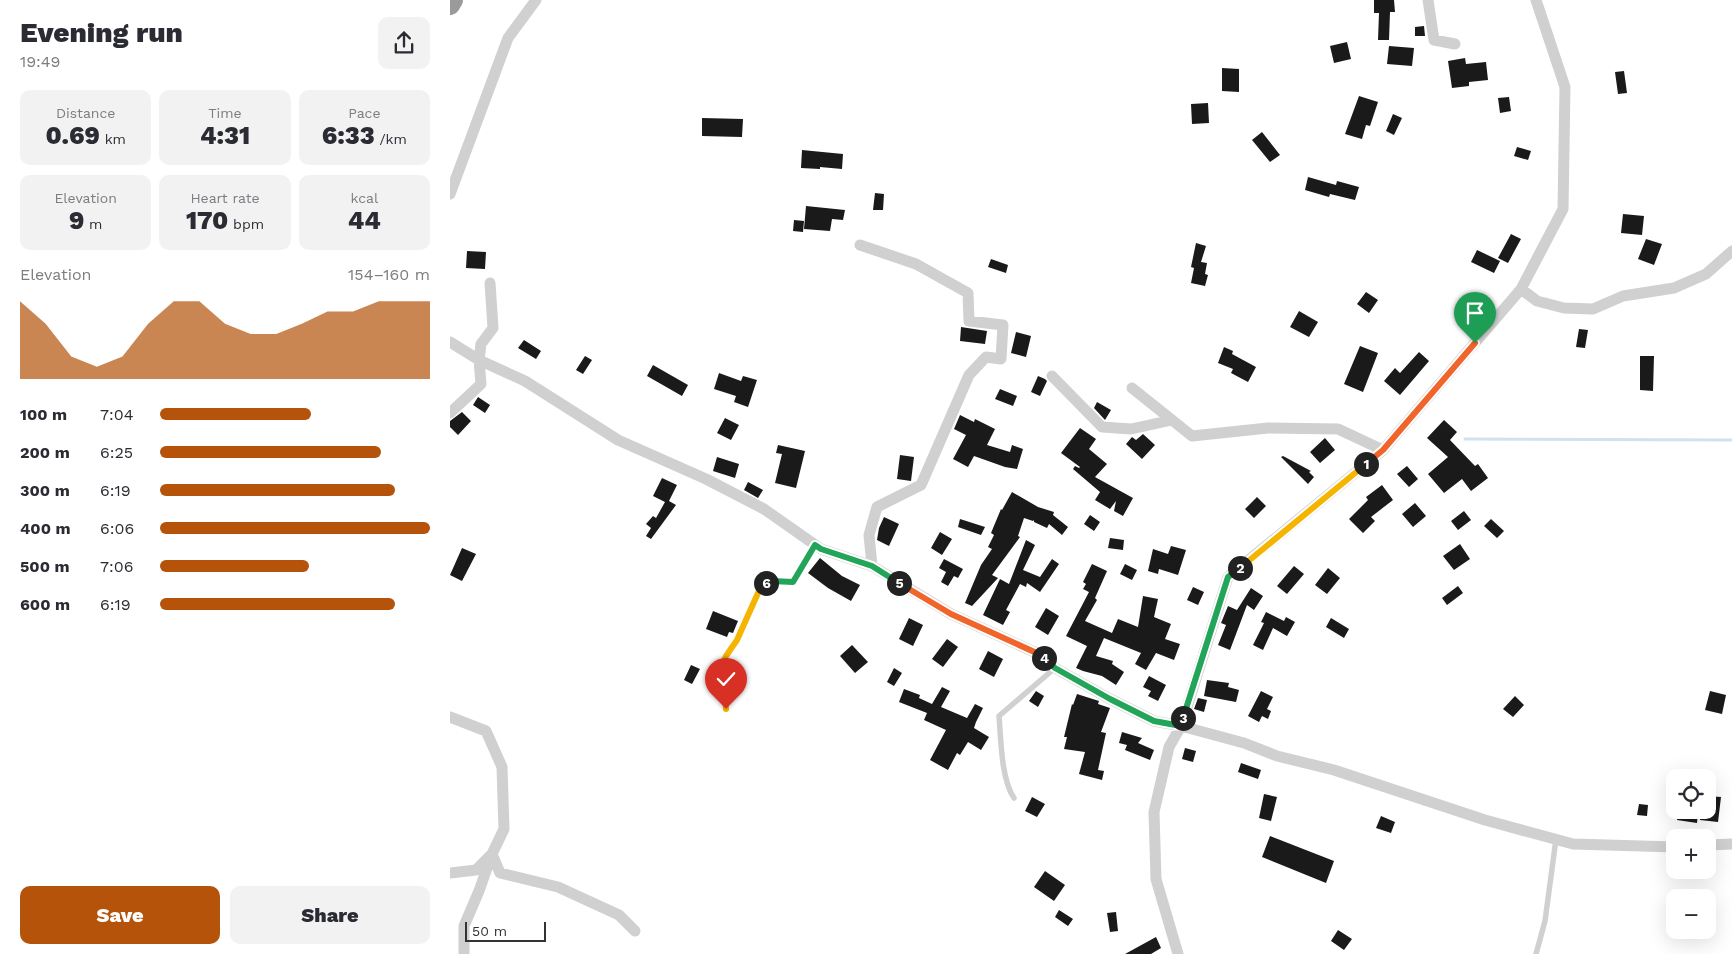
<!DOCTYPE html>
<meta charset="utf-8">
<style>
:root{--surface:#fff;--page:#f2f2f3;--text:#2b2b33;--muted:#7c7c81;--accent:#b45309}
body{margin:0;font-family:"Work Sans",sans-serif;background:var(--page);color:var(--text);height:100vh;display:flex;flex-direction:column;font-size:19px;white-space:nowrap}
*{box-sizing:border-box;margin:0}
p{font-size:16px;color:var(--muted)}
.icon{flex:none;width:28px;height:28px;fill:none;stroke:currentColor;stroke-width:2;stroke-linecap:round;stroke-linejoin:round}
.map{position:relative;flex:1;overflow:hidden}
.details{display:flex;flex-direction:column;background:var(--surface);width:450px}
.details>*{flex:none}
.tools{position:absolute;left:1216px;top:769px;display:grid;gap:10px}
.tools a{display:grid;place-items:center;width:50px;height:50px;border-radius:10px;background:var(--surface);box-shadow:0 5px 20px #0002;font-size:25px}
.scale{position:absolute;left:15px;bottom:12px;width:81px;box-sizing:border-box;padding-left:5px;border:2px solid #333;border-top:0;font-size:14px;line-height:18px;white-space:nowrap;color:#333;-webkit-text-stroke:4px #fff;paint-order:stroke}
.pin{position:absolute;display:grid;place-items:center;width:42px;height:42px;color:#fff;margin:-51px -21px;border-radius:50% 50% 50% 0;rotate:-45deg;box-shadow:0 0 5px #0007}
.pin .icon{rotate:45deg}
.km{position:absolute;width:25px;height:25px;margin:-12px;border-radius:50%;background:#222;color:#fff;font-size:14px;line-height:25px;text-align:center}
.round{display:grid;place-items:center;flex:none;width:52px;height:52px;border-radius:10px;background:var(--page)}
.summary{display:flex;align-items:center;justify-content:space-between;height:85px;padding:0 20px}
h1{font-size:28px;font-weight:800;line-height:38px}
.figures{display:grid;grid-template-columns:repeat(3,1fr);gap:8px;height:85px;padding:5px 20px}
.figures div{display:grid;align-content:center;border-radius:10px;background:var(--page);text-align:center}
.figures b{font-size:25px;font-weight:800}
.figures small{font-size:14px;font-weight:400}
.figures p{font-size:14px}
.chart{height:140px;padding:10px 20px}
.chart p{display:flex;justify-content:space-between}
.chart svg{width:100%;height:90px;margin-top:5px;fill:var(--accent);opacity:.7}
.cta{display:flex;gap:10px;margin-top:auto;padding:10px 20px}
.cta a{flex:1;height:58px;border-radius:10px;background:var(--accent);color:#fff;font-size:20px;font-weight:800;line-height:58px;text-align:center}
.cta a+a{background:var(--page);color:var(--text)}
ul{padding:0 20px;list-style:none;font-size:16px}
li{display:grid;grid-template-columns:80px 60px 1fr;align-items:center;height:38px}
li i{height:12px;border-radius:6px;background:var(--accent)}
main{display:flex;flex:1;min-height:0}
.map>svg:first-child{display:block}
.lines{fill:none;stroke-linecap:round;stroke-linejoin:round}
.stream{stroke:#cfe2ee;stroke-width:3}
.building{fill:#1a1a1a}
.lane{stroke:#d0d0d0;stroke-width:5.5}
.street{stroke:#d0d0d0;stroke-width:11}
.highway{stroke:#9a9a9a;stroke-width:20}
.split-1-casing{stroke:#fff;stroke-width:10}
.split-2-casing{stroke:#fff;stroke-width:10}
.split-3-casing{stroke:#fff;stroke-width:10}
.split-4-casing{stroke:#fff;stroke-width:10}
.split-5-casing{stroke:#fff;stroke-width:10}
.split-6-casing{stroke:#fff;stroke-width:10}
.split-7-casing{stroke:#fff;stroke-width:10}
.split-1{stroke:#f0652b;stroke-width:6}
.split-2{stroke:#f5b400;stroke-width:6}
.split-3{stroke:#22a559;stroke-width:6}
.split-4{stroke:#22a559;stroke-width:6}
.split-5{stroke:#f0652b;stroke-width:6}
.split-6{stroke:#22a559;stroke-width:6}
.split-7{stroke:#f5b400;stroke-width:6}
</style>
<main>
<section class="details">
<div class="summary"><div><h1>Evening run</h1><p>19:49</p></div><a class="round"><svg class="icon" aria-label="share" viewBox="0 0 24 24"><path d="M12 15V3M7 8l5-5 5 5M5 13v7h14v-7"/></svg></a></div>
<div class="figures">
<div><p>Distance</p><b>0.69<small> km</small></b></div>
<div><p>Time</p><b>4:31</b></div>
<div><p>Pace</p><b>6:33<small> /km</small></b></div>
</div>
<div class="figures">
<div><p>Elevation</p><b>9<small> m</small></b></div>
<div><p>Heart rate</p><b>170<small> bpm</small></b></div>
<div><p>kcal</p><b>44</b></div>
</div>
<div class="chart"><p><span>Elevation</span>154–160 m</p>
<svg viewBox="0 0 160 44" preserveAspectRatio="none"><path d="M0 44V6L10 17L20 33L30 38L40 33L50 17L60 6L70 6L80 17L90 22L100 22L110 17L120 11L130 11L140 6L150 6L160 6V44z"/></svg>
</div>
<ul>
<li><b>100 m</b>7:04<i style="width:56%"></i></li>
<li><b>200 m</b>6:25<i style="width:82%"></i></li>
<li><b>300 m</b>6:19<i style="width:87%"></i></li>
<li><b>400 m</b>6:06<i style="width:100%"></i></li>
<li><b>500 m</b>7:06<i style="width:55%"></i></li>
<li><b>600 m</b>6:19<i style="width:87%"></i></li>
</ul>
<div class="cta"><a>Save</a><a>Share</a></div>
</section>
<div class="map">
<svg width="1282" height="954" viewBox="0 0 1282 954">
<rect width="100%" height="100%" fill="#fff"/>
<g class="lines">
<!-- stream -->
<path class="stream" d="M1015,439L1282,440"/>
</g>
<!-- building -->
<path class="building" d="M924,0H944L945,12H940L939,40H928L929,13H924Z
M974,26L975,36H965V27Z
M897,42L901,59L884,63L880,46Z
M939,46L964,48L962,66L937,64Z
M1015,58L1016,64L1036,62L1038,80L1019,82V86L1002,88L998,61Z
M772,68L789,69V92L772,91Z
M1174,71L1177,93L1168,94L1165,72Z
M909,96L928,102L920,126L916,125L912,139L895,134Z
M1059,97L1061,111L1050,113L1048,98Z
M758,103L759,123L742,124L741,104Z
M943,114L952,118L944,135L936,131Z
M252,118L293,119L292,137L252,136Z
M812,132L830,155L820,162L802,140Z
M1067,147L1081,151L1078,160L1064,156Z
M352,150L393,154L392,169L370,167V169L351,168Z
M858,177L886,185L887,181L909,187L905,200L880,194L879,197L855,190Z
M425,193L434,194L433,210H423Z
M356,206L395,210L393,220L382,219L380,231L354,229Z
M1173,214L1194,216L1192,235L1171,233Z
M344,220L354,221L353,232L343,231Z
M1061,234L1071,239L1058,263L1048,258Z
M1196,239L1212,244L1204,265L1188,259Z
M746,243L756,246L751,262L757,263L755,274L758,275L755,286L741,283L744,268L741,267Z
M1027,250L1050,261L1044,273L1021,262Z
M17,251L36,252L35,269L16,268Z
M541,259L558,265L556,273L538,267Z
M916,292L928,300L919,313L907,304Z
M849,311L868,322L859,337L840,327Z
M511,327L537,331L535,344L510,341Z
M1129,329L1138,330L1135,348L1126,347Z
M566,332L581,336L576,357L561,353Z
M74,340L91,351L86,359L68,348Z
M910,346L928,353L913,392L894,384Z
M774,347L783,351L782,354L806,367L798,382L781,373L783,369L768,363Z
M969,352L979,361L950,395L934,381L945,368L950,373Z
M135,356L142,360L133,374L126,370Z
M1190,356H1204L1203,391L1190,390Z
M203,365L238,385L232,396L197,376Z
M269,373L291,381L293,376L307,380L298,407L284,402L286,396L264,389Z
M588,376L595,379L597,381L590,396L581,392Z
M550,389L567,396L563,406L545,399Z
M28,397L40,405L35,413L23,405Z
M647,402L661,410L655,420L644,408Z
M12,412L21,421L8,435L0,427V421Z
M510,415L524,422L525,419L545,429L537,445L560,452L562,445L573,449L567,469L555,467L524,456L518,467L503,459L516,435L504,429Z
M275,418L289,425L281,440L267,433Z
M994,420L1007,432L1000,440L1025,466L1028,464L1038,478L1021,491L1012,479L994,493L978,474L998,457L977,438Z
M630,428L646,439L639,449L657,464L645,477L683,498L673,516L664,511L666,501L660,509L645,500L650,492L623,469L625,466L629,468L630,467L611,453Z
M693,434L705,445L692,459L676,444L682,437L686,440Z
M875,438L885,450L870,463L860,452Z
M328,445L355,451L346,488L325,483L332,454L326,453Z
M450,455L464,457L461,481L447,479Z
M833,456L861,471L859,472L864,477L858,484L831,457Z
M267,457L289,464L285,478L263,471Z
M957,466L968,479L959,487L947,474Z
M212,478L227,485L219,501L226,505L201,539L196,536L201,528L196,524L203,516L206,518L215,502L203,496Z
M298,482L313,490L308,498L294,490Z
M932,485L943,500L921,517L925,521L913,533L899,519L918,500L916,497Z
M562,492L588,507L604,512L603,515L618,527L612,535L599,524L597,528L584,522V520L583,521L574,518L568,536L570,537L542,575L548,578L522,606L515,603L531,565L542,549L538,547L544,535L541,533L551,509L552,510Z
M807,497L816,506L804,518L795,509Z
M965,503L976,516L963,527L952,514Z
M1014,511L1021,520L1008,530L1001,521Z
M640,515L650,522L644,531L634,524Z
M434,517L449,524L439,546L427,540L429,528Z
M510,519L535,527L531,535L508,527Z
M1041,519L1054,531L1047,538L1034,526Z
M490,532L502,539L492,555L481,548Z
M660,538L674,540L673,550L658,548Z
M576,540L585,545L573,570L590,577L602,559L609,564L590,592L577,583L576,587L570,584L556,610L560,612L553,625L533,615L550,579L559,584Z
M1010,544L1020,559L1004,570L993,556Z
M721,546L736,550L728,575L709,569L708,574L698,571L703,549L718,554Z
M12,548L26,554L12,581L0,575Z
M370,558L392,576L410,585L401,601L378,588L358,573Z
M494,559L513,569L508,578L504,576L498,586L491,582L496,572L489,568Z
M642,564L657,571L645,598L647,600L635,621L662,633L668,619L688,627L693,596L708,599L704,617L721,624L715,639L730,644L724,660L706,653L696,670L685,664L691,653L654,638L646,656L663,661L662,664L674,672L666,685L652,676L633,671L626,668L637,646L616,636L639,592L633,589L636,584L633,582Z
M675,564L687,570L682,580L670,574Z
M844,566L854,574L837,594L827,586Z
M878,568L890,578L877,594L865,585Z
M1008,586L1013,593L997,605L992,598Z
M743,587L754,592L748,605L737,600Z
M801,588L813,596L804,610L797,605L780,650L768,645L776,625L771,623L778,606L787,610Z
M596,608L609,616L598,635L585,627Z
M263,611L288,621L283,633L279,632L277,637L256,629Z
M816,612L834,621L836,617L845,622L837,636L823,628L813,650L803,645L814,623L811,622Z
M459,618L473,625L463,646L449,639Z
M881,618L899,629L894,638L876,627Z
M497,639L508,647L493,667L482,659Z
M402,645L418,662L405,673L390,656Z
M538,651L553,659L544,677L529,669Z
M241,665L250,669L242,684L234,680Z
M444,668L452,673L444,686L437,682Z
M699,676L716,685L708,701L698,696L701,691L693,687Z
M757,680L779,683L778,687L789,690L786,702L754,696Z
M492,687L500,691L491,707L517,718L525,704L533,708L526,722L524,728L539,737L531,750L518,742L510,755L507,753L498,770L480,760L496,730L474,720L477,713L449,702L454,689L470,695L469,698L482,704Z
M586,691L594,696L588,707L579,701Z
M811,691L823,697L817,709L821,711L818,719L812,716L809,722L798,716Z
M1260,691L1276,695L1272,714L1255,710Z
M627,694L649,701L648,704L660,708L651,732L656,733L648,770L654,771L652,780L629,774L635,752L614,749L617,737H614L622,704L623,705Z
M1065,696L1074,705L1063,717L1053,709Z
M748,698L757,700L754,712L744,709Z
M672,732L692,738L688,743L704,750L700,760L675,750L677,745L669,743Z
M735,748L746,751L743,762L732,759Z
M791,763L811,770L808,779L788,772Z
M814,794L827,797L821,821L809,818Z
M1258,796L1271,797L1268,822L1250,820L1251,810H1258Z
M582,797L595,804L587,817L575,811Z
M1189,804L1198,805L1197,816L1187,815Z
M1229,810L1248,812L1247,823L1227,820Z
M931,816L945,822L941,833L926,828Z
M820,836L884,861L876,883L812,857Z
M595,871L615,885L604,901L584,887Z
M609,910L623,919L618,926L605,917Z
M666,912L668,931L660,932L657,913Z
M888,930L902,939L894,950L881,941Z
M706,937L711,948L701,954H675Z"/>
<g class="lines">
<!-- lane -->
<path class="lane" d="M276,709L274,682L270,669L276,656L287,639L312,584L322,581L343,582L365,545
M564,798C551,779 551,739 549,716L605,668
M1086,954L1095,921L1106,839"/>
<!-- street -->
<path class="street" d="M978,0L984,40L1005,44
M0,194L58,38L86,0
M410,245L466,264L518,293L519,321L553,325L551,359L536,357L519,375L471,485L427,507L419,535L422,566
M1071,289L1087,301L1114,308L1143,309L1173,296L1224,288L1256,274L1282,251
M0,342L29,360L75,381L168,440L256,479L314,509L371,549L422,566L501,614L591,655L605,668L660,699L704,721L731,726L794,743L827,756L884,770L1035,820L1123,844L1225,847
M602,376L652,427L681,429L722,420L742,436L818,428L888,429L933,450
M682,388L722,420
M0,413L31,384L29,360L31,344L43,328L40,283
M0,717L36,731L52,767L54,829L42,854L26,870L0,873
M1258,845L1282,844
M14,954V926L29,891L42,854L50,873L108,887L169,915L185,931
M728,954L706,879L704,812L719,747L731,726L778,577L933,450L1071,289L1113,209L1115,87L1086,0"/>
<!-- highway -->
<path class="highway" d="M0,5L3,0"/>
</g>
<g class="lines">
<!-- split-1 casing -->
<g class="split-1-casing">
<path id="split-1" d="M916,464L933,450L1025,343"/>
</g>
<!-- split-2 casing -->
<g class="split-2-casing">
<path id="split-2" d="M790,568L916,464"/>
</g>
<!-- split-3 casing -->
<g class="split-3-casing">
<path id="split-3" d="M733,718L778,577L790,568"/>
</g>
<!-- split-4 casing -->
<g class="split-4-casing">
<path id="split-4" d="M594,658L605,668L660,699L704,721L731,726L733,718"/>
</g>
<!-- split-5 casing -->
<g class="split-5-casing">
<path id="split-5" d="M449,583L501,614L591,655L594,658"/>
</g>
<!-- split-6 casing -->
<g class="split-6-casing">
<path id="split-6" d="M316,583L322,581L343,582L365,545L371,549L422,566L449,583"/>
</g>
<!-- split-7 casing -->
<g class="split-7-casing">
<path id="split-7" d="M276,709L274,682L270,669L276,656L287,640L312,584L316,583"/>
</g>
<!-- split-1 -->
<use href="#split-1" class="split-1"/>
<!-- split-2 -->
<use href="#split-2" class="split-2"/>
<!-- split-3 -->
<use href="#split-3" class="split-3"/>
<!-- split-4 -->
<use href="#split-4" class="split-4"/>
<!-- split-5 -->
<use href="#split-5" class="split-5"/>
<!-- split-6 -->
<use href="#split-6" class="split-6"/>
<!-- split-7 -->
<use href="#split-7" class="split-7"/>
</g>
</svg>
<div class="tools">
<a><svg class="icon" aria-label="locate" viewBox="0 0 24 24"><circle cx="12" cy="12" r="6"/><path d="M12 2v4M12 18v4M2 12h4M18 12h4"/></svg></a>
<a>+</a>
<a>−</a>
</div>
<div class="scale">50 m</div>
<div class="pin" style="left:1025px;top:343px;background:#1e9e55"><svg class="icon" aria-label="arrive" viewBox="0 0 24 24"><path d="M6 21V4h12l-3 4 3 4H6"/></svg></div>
<div class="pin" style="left:276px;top:709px;background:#d93025"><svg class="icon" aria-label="check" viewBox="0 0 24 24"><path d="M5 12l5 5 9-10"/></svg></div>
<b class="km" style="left:916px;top:464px">1</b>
<b class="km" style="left:790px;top:568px">2</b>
<b class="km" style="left:733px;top:718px">3</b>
<b class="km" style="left:594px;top:658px">4</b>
<b class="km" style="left:449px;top:583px">5</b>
<b class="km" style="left:316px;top:583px">6</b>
</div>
</main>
